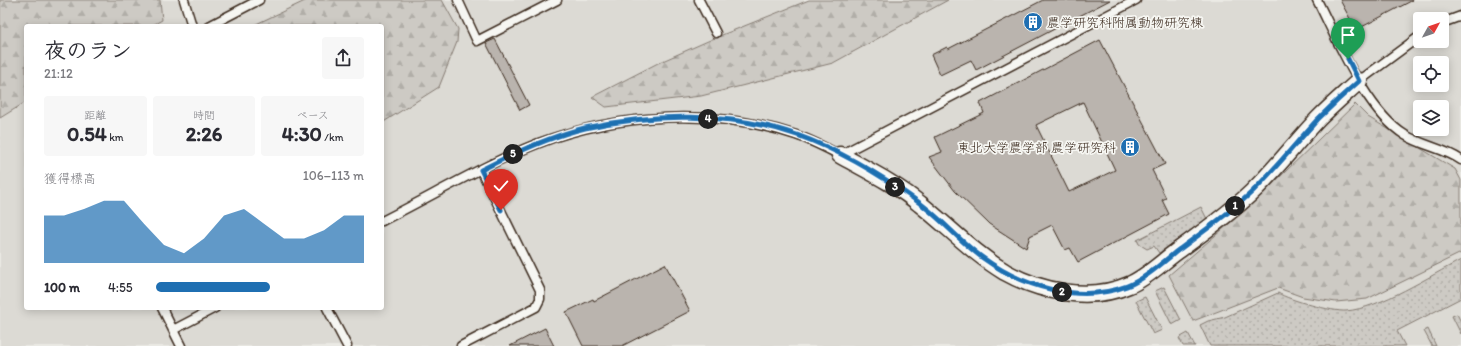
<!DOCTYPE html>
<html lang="ja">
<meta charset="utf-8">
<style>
:root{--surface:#fff;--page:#f7f7f7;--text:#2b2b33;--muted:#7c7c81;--accent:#1f6fb2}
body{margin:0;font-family:Itim,"Klee One",sans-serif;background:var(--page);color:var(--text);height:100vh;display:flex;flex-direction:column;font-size:15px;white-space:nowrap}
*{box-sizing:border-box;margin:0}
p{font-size:13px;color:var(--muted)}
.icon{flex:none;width:22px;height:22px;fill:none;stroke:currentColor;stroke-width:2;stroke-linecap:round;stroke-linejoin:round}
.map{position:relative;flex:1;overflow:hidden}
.sheet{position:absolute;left:24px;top:24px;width:360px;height:286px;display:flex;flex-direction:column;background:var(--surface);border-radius:4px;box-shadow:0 2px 10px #0003}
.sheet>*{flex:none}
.needle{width:26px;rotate:50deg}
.buttons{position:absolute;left:1413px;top:12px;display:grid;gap:8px}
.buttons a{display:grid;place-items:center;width:36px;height:36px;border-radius:4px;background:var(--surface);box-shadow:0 2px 10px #0003;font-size:20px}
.pin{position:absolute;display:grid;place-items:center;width:34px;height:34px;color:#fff;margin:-41px -17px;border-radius:50% 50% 50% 0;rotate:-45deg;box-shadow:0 0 4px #0007}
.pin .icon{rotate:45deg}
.km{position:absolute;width:20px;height:20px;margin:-10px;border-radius:50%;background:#222;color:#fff;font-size:11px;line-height:20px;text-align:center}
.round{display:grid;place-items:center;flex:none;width:42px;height:42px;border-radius:4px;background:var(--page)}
.head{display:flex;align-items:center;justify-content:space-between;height:68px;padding:0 20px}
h1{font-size:22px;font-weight:800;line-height:30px}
.figures{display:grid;grid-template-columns:repeat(3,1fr);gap:6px;height:68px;padding:4px 20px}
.figures div{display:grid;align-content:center;border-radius:4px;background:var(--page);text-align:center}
.figures b{font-size:20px;font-weight:800}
.figures small{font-size:11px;font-weight:400}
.figures p{font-size:11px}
.chart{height:112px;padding:8px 20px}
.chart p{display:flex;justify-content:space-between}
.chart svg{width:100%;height:72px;margin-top:4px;fill:var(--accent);opacity:.7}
ul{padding:0 20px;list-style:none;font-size:13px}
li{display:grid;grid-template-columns:64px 48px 1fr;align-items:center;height:30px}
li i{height:10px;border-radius:5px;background:var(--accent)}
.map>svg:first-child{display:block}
.built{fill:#dcdad4;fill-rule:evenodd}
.green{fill:url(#green-dots);stroke:#847a71}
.forest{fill:url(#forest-firs);stroke:#847a71}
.building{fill:#bab4ae;stroke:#3b2a1e;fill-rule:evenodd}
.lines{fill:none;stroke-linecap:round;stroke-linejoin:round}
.lane-casing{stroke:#3b2a1e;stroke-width:11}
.street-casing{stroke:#3b2a1e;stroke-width:19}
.lane{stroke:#f6f6f2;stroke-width:8}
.street{stroke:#f6f6f2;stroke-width:16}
.route-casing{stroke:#fff;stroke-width:8}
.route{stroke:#1f6fb2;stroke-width:5}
.labels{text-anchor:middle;stroke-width:3.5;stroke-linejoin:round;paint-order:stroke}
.poi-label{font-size:13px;fill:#3b2a1e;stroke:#f6f6f2;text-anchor:start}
</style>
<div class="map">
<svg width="1461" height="346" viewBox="0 0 1461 346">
<defs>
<pattern id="green-dots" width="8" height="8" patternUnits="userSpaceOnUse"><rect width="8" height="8" fill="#cdcac4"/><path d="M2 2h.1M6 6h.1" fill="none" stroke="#b1aea8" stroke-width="1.8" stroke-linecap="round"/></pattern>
<pattern id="forest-firs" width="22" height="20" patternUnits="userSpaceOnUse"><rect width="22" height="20" fill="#cdcac4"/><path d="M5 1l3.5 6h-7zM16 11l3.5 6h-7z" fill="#b1aea8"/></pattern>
</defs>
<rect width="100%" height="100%" fill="#ebeae5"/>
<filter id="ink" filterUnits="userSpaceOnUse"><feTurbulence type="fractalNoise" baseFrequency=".025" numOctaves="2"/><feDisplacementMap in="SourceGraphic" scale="8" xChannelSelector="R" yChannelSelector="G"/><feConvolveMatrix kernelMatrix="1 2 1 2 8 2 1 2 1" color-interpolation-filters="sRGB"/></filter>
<g filter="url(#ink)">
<!-- built -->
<path class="built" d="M160,0H809L717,37L658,63L592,97L606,107L702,96L833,63L948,0H1461V346H0V118L26,102V308H382V26H151L162,20ZM1420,19H1442V41H1420ZM1420,63H1442V85H1420ZM1420,107H1442V129H1420Z"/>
<!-- green -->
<path class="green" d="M1201,207L1207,219L1159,253L1154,246L1147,249L1139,244L1137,240Z
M1461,260V298L1397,331L1405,346H1210L1200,325L1208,321L1225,317L1278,293C1289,300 1333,312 1346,311C1381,308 1429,276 1461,260Z
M1164,287L1181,320L1172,325L1155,291Z
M1145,297L1162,330L1153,334L1136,301Z
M1457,314L1461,322V334L1452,316Z
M1428,329L1436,346H1432L1424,331Z
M1188,333L1195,346H1183L1179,338Z"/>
<!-- forest -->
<path class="forest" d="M0,0H160L162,20L151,26H26V102L0,118Z
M307,0H442L458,29L457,42L439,87L382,123V26H252Z
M809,0H948L833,63L701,96L606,107L592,97L658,63L717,37Z
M1355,104L1368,117L1455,169L1461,180V253L1367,299L1336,302L1303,297L1278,288L1193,321L1169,275L1250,206Z"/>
<!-- building -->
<path class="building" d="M1043,0H1110L976,70L971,60L940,75L931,55L947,47L948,49Z
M1340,0H1413L1356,30Z
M495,39L529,105L520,110L486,43Z
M1100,40L1165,164L1152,170L1166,198L1162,200L1169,214L1078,262L1070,248L1065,250L1052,225L1030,236L1026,248L989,224L955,191L929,157L942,152L935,137L984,113L980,103ZM1083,102L1115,170L1069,192L1036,125Z
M665,264L690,311L622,346H583L566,312L593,299L594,301Z
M545,328L554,346H510Z"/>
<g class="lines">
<!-- lane casing -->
<g class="lane-casing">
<path id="lane" d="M184,0L192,26
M458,0L477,41L557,0
M699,0L716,33
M1317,0C1338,41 1366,111 1405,135C1423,146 1444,148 1461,160
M1442,23L1461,16
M209,26L259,0
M1359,81L1420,36
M382,221C434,195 485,164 539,143C618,113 716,108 796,135C811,140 826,148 840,155L1136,0
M162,308L181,346
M327,308L347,346
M173,330L215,308
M461,346L536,307L540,299V290L481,170"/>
</g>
<!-- street casing -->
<g class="street-casing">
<path id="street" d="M840,155C867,170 896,184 920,204C949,227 973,253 1005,272C1041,292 1090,302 1129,285C1146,278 1161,263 1176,252C1202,233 1229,214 1252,192C1276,169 1296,142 1319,118C1332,105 1346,93 1359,81"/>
</g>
<!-- lane -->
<use href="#lane" class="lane"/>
<!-- street -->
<use href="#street" class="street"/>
</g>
</g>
<g class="lines" filter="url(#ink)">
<!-- route casing -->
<g class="route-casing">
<path id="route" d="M501,210L481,170C514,153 548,137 585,128C650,113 733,112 797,135C839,150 881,175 917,201C941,218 959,241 983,258C1023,287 1079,304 1127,286C1145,279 1162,263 1177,251C1203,232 1230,213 1253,191C1276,168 1296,143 1318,119C1331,106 1345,93 1359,81L1348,59"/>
</g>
<!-- route -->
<use href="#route" class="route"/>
</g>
<!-- icons -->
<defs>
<g id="building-disc" transform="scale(1)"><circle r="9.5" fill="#1f6fb2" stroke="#f6f6f2"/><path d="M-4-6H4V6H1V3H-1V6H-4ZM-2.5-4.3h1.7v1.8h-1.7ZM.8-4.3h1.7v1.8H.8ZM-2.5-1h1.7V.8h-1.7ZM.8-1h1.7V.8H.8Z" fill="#fff"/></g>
</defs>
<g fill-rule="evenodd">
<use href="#building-disc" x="1033" y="22"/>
<use href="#building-disc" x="1130" y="147"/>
</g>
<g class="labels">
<!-- poi labels -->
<g class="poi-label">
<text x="1047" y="27">農学研究科附属動物研究棟</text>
<text x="1116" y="152" text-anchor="end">東北大学農学部 農学研究科</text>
</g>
</g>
</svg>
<div class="buttons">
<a><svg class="needle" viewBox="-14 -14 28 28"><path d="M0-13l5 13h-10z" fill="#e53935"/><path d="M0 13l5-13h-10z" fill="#7c7c81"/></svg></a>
<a><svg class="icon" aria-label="locate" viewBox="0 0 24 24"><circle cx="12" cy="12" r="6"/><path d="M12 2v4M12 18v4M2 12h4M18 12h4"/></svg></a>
<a><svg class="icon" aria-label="layers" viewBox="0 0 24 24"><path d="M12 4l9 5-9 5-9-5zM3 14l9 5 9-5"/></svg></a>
</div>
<div class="pin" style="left:1348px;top:59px;background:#1e9e55"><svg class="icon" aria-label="arrive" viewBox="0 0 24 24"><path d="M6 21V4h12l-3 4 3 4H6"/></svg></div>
<div class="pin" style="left:501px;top:210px;background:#d93025"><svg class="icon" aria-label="check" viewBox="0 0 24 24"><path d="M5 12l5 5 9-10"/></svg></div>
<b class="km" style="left:1235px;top:206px">1</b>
<b class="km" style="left:1062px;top:292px">2</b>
<b class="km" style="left:895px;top:187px">3</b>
<b class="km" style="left:708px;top:119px">4</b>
<b class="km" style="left:513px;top:154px">5</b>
<section class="sheet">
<div class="head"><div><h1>夜のラン</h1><p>21:12</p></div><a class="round"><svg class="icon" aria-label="share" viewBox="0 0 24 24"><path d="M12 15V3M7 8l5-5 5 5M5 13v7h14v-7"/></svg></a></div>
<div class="figures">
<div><p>距離</p><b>0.54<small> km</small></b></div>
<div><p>時間</p><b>2:26</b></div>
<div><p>ペース</p><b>4:30<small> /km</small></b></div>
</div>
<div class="chart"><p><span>獲得標高</span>106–113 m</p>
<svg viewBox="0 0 160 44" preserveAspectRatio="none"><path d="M0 44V15L10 15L20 11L30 6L40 6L50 20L60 33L70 38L80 29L90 15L100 11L110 20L120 29L130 29L140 24L150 15L160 15V44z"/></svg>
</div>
<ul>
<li><b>100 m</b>4:55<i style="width:55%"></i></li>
</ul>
</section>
</div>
